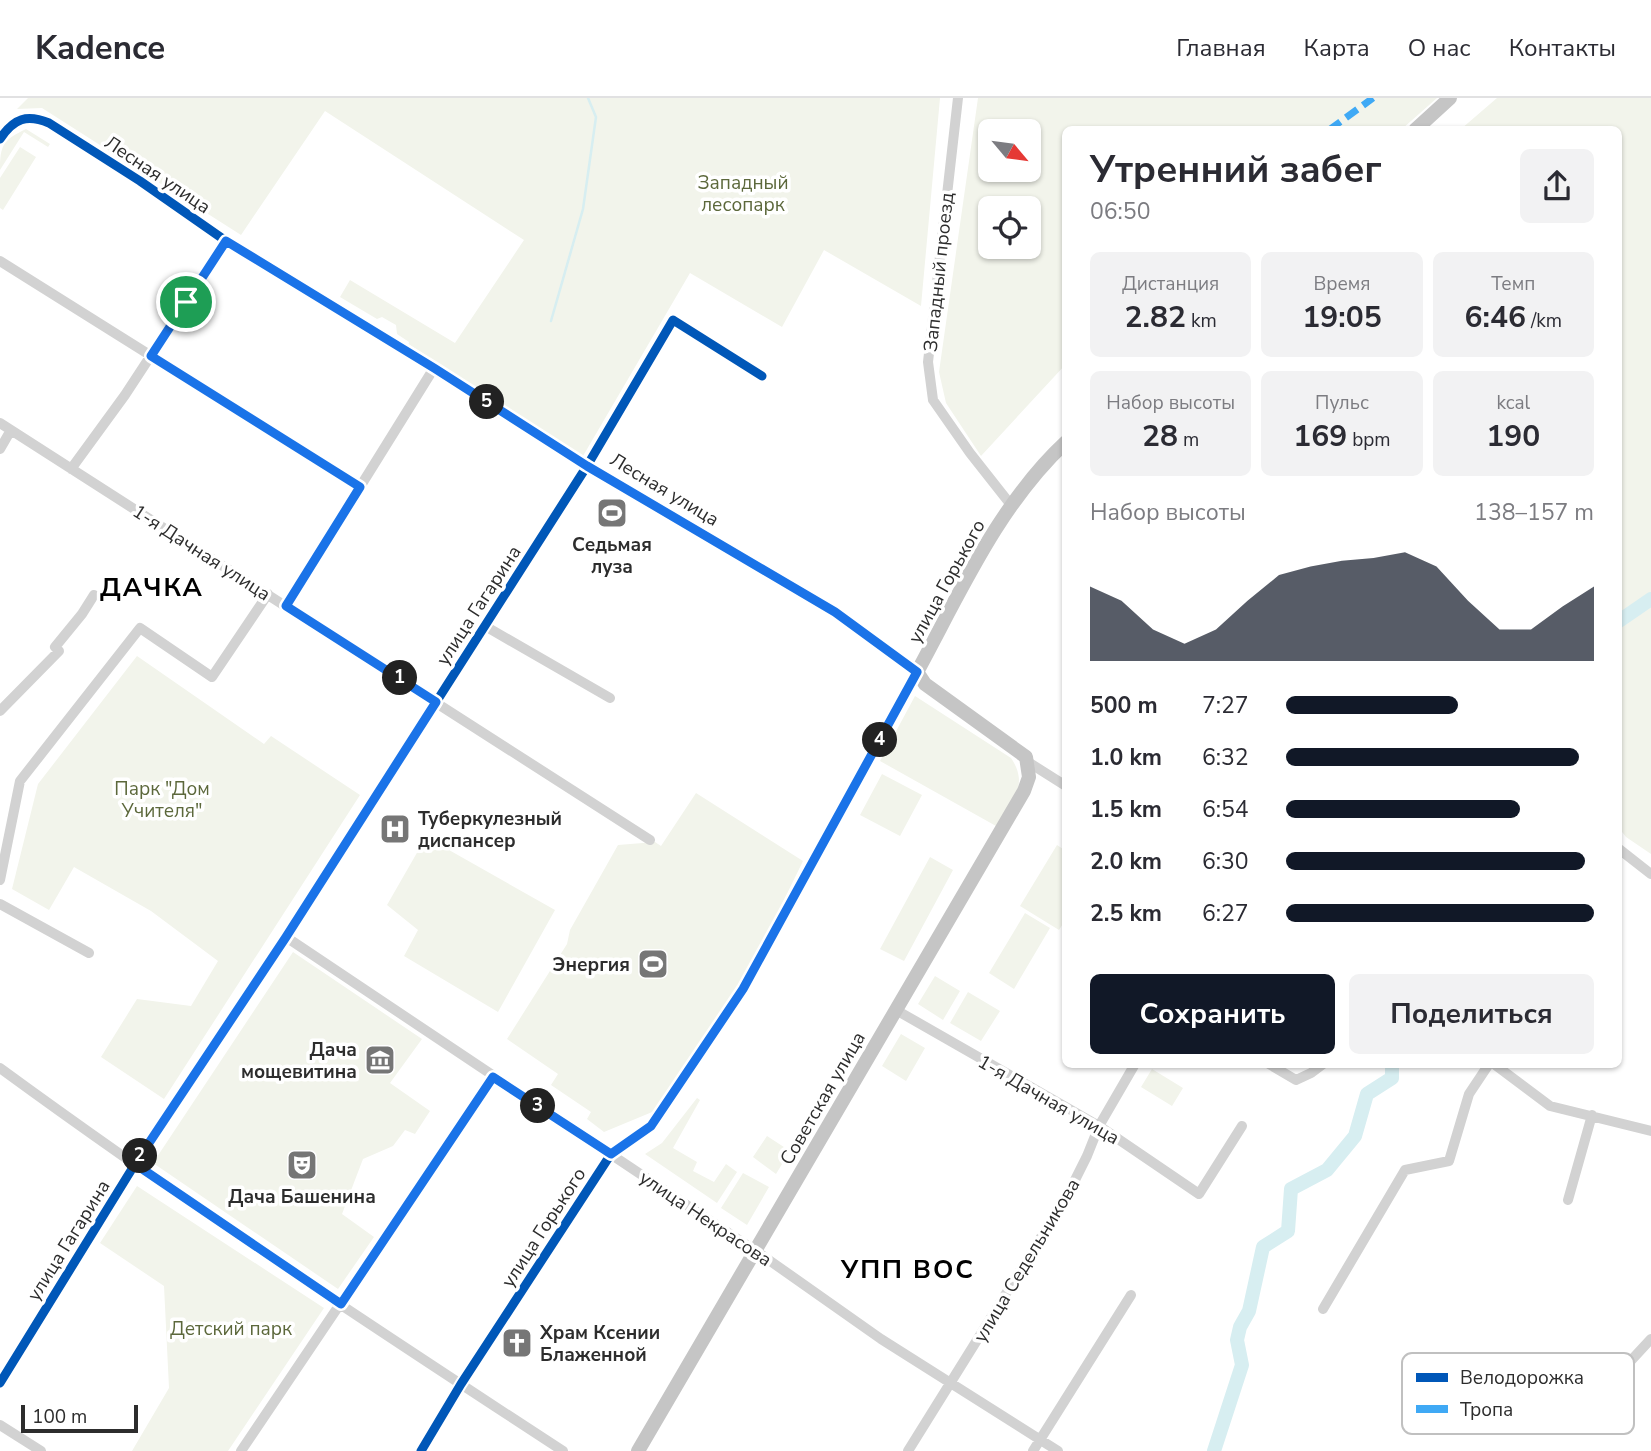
<!DOCTYPE html>
<html lang="ru">
<meta charset="utf-8">
<style>
:root{--surface:#fff;--page:#f2f2f3;--text:#2b2b33;--muted:#7c7c81;--line:#e1e1e2;--accent:#111827}
body{margin:0;font-family:"Nunito Sans",sans-serif;background:var(--page);color:var(--text);height:100vh;display:flex;flex-direction:column;font-size:26px;white-space:nowrap}
*{box-sizing:border-box;margin:0}
p{font-size:23px;color:var(--muted)}
.icon{flex:none;width:38px;height:38px;fill:none;stroke:currentColor;stroke-width:2;stroke-linecap:round;stroke-linejoin:round}
.map{position:relative;flex:1;overflow:hidden}
.details{position:absolute;left:1062px;top:28px;width:560px;height:942px;display:flex;flex-direction:column;background:var(--surface);border-radius:10px;box-shadow:0 2px 5px #0004}
.details>*{flex:none}
.needle{width:46px;rotate:119deg}
.controls{position:absolute;left:978px;top:21px;display:grid;gap:14px}
.controls a{display:grid;place-items:center;width:63px;height:63px;border-radius:10px;background:var(--surface);box-shadow:0 2px 5px #0004;font-size:35px}
.scale{position:absolute;left:21px;bottom:18px;width:117px;box-sizing:border-box;padding-left:7px;border:4px solid #2d2d2d;border-top:0;font-size:19px;line-height:24px;white-space:nowrap;color:#2d2d2d;-webkit-text-stroke:5px #fff;paint-order:stroke}
.pin{position:absolute;display:grid;place-items:center;width:60px;height:60px;color:#fff;margin:-30px;border:4px solid #fff;border-radius:50%;box-shadow:0 2px 7px #0007}
.km{position:absolute;width:35px;height:35px;margin:-18px;border-radius:50%;background:#222;color:#fff;font-size:19px;line-height:35px;text-align:center}
.round{display:grid;place-items:center;flex:none;width:74px;height:74px;border-radius:10px;background:var(--page)}
.headline{display:flex;align-items:center;justify-content:space-between;height:119px;padding:0 28px}
h1{font-size:38px;font-weight:700;line-height:52px}
.stats{display:grid;grid-template-columns:repeat(3,1fr);gap:10px;height:119px;padding:7px 28px}
.stats div{display:grid;align-content:center;border-radius:10px;background:var(--page);text-align:center}
.stats b{font-size:30px;font-weight:700}
.stats small{font-size:19px;font-weight:400}
.stats p{font-size:19px}
.chart{height:196px;padding:14px 28px}
.chart p{display:flex;justify-content:space-between}
.chart svg{width:100%;height:126px;margin-top:7px;fill:var(--accent);opacity:.7}
.cta{display:flex;gap:14px;margin-top:auto;padding:14px 28px}
.cta a{flex:1;height:80px;border-radius:10px;background:var(--accent);color:#fff;font-size:28px;font-weight:700;line-height:80px;text-align:center}
.cta a+a{background:var(--page);color:var(--text)}
ul{padding:0 28px;list-style:none;font-size:23px}
li{display:grid;grid-template-columns:112px 84px 1fr;align-items:center;height:52px}
li i{height:18px;border-radius:9px;background:var(--accent)}
header{display:flex;align-items:center;gap:42px;box-sizing:border-box;height:98px;padding:0 35px;background:var(--surface);border-bottom:2px solid var(--line)}
header strong{font-size:33px}
nav{display:flex;gap:38px;margin-inline-start:auto;font-size:24px}
.map>svg:first-child{display:block}
.green{fill:#f2f4eb;fill-rule:evenodd}
.lines{fill:none;stroke-linecap:round;stroke-linejoin:round}
.stream{stroke:#d7eef1;stroke-width:2.5}
.river{stroke:#d7eef1;stroke-width:14}
.minor{stroke:#d2d2d2;stroke-width:10}
.major{stroke:#c5c5c5;stroke-width:14}
.quiet{stroke:#3fa9f5;stroke-width:7;stroke-dasharray:14 7;stroke-linecap:butt}
.cycleway-casing{stroke:#fff;stroke-width:13}
.cycleway{stroke:#0057b8;stroke-width:9}
.route-casing{stroke:#fff;stroke-width:14}
.route{stroke:#1a73e8;stroke-width:9}
.labels{text-anchor:middle;stroke-width:7;stroke-linejoin:round;paint-order:stroke}
.street-label{font-size:19px;fill:#2d2d2d;stroke:#fff}
.park-label{font-size:19px;fill:#5c683b;stroke:#fff}
.poi-label{font-size:19px;font-weight:bold;fill:#2d2d2d;stroke:#fff}
.district-label{font-size:26px;font-weight:bold;letter-spacing:2px;fill:#000;stroke:#fff}
.key{fill:#fff;stroke:#c0c0c0;stroke-width:2}
.key-label{font-size:19px;fill:#2d2d2d}
</style>
<header>
<strong>Kadence</strong>
<nav><a>Главная</a><a>Карта</a><a>О нас</a><a>Контакты</a></nav>
</header>
<div class="map">
<svg width="1651" height="1353" viewBox="0 0 1651 1353">
<rect width="100%" height="100%" fill="#fff"/>
<!-- green -->
<path class="green" d="M28,0H940L921,208L824,152L782,229L690,175L583,358L408,248L409,244L397,236L396,227L382,219L377,221L340,199L350,182L455,245L524,142L325,13L241,137L42,10L17,11Z
M978,0H1437L1402,31L1066,32V266L981,358L946,305L939,274ZM990,33H1029V72H990ZM990,110H1029V149H990Z
M1497,0H1651V756L1626,739L1619,730V32L1461,31Z
M26,31L50,46L48,49L24,34L0,72C0,47 3,42 26,31Z
M20,49L36,59L3,112L0,110V80Z
M137,558L264,646L271,638L360,697L164,1001L101,959L137,901L191,908L218,863L151,813L74,769L49,812L12,791L38,686Z
M915,598L1011,660C1030,688 1011,703 996,728L880,663Z
M882,676L922,697L900,738L860,717Z
M696,695L803,763L755,861L657,1012L604,1034L587,1021L591,1014L551,987L558,976L507,941L567,846L570,832L618,747L655,744L661,748Z
M426,739L555,812L498,914L404,858L418,832L387,807Z
M1057,747L1066,753V821L1059,832L1020,808Z
M930,759L953,772L904,863L880,851Z
M1025,815L1050,830L1014,891L989,875Z
M293,854L422,941L390,985L430,1013L415,1036L405,1032L393,1048L363,1061L342,1116L374,1139L338,1191L153,1065Z
M935,878L960,893L943,922L918,906Z
M968,894L1000,913L981,943L950,925Z
M901,936L925,950L906,983L882,968Z
M1152,971L1183,990L1172,1008L1141,989Z
M697,1000L700,1002L673,1050L697,1064L693,1073L714,1084L726,1066L737,1074L717,1105L645,1056L662,1045Z
M767,1038L790,1053L776,1076L753,1059Z
M743,1075L769,1089L747,1127L721,1110Z
M137,1088L324,1210L228,1353H132L169,1290L164,1188L100,1145Z"/>
<g class="lines">
<!-- stream -->
<path class="stream" d="M551,223L583,111L596,19L588,0"/>
<!-- river -->
<path class="river" d="M1619,523L1651,501
M1214,1353L1242,1267L1237,1242L1240,1229L1249,1213L1263,1149L1288,1133L1291,1091L1327,1072L1355,1038L1367,996L1392,980V966"/>
<!-- minor -->
<path class="minor" d="M958,0L928,264L933,302L970,355L1011,407
M0,41C14,20 27,16 49,25L140,83L226,143L401,249L587,368L835,514L917,574L743,891L651,1028L611,1056L461,1286L421,1353
M0,163L360,389
M0,325L650,742
M0,351L11,332
M71,371L125,297L226,143
M286,508L434,270
M485,528L610,600
M0,613L59,553L55,549L82,516L94,497
M1028,664L1066,688
M1619,751L1651,776
M0,782L20,683L140,530L212,579L268,496
M0,806L89,855
M286,839L766,1160L881,1241L1058,1353
M896,912L1099,1028L1199,1096L1242,1028
M1269,966L1296,982L1311,975L1323,966
M1494,966L1550,1008L1651,1033
M0,970C183,1104 373,1229 563,1353
M1568,1102L1592,1017
M1323,1211L1405,1072L1449,1063L1469,996L1489,966
M0,1285L135,1066L286,839L587,368L673,222L762,278
M1550,1313L1613,1282L1651,1241
M0,1327L41,1353
M241,1353L493,979
M908,1353L1068,1096L1087,1058L1099,1028L1135,966
M1033,1353L1131,1197"/>
<!-- major -->
<path class="major" d="M1415,32L1450,0
M638,1353L1024,693L1029,679L1026,659L925,586L917,574C960,495 999,406 1066,344"/>
<!-- quiet -->
<path class="quiet" d="M1329,32L1373,0"/>
<!-- cycleway casing -->
<g class="cycleway-casing">
<path id="cycleway" d="M0,41C14,20 27,16 49,25L140,83L226,143L401,249L587,368L835,514L917,574L743,891L651,1028L611,1056L461,1286L421,1353
M0,1285L135,1066L286,839L587,368L673,222L762,278"/>
</g>
<!-- cycleway -->
<use href="#cycleway" class="cycleway"/>
</g>
<g class="lines">
<!-- route casing -->
<g class="route-casing">
<path id="route" d="M226,143L434,270L587,368L835,514L917,574L743,891L651,1028L611,1056L493,979L341,1206L135,1066L286,839L436,604L286,508L360,389L151,258Z"/>
</g>
<!-- route -->
<use href="#route" class="route"/>
</g>
<!-- icons -->
<defs>
<g id="stadium-square" transform="scale(1.575)"><rect x="-9" y="-9" width="18" height="18" rx="4" fill="#767676" stroke="#fff"/><path d="M0-5a6.5 5 0 1 0 0 10a6.5 5 0 1 0 0-10ZM-3.5-1.8h7v3.6h-7Z" fill="#fff"/></g>
<g id="hospital-square" transform="scale(1.575)"><rect x="-9" y="-9" width="18" height="18" rx="4" fill="#767676" stroke="#fff"/><path d="M-5-5h3v3.5h4V-5h3V5h-3V1.5h-4V5h-3Z" fill="#fff"/></g>
<g id="museum-square" transform="scale(1.575)"><rect x="-9" y="-9" width="18" height="18" rx="4" fill="#767676" stroke="#fff"/><path d="M0-6L6-3V-2H-6V-3ZM-5-1h2V3h-2ZM-1-1h2V3h-2ZM3-1h2V3H3ZM-6 4H6V6H-6Z" fill="#fff"/></g>
<g id="theatre-square" transform="scale(1.575)"><rect x="-9" y="-9" width="18" height="18" rx="4" fill="#767676" stroke="#fff"/><path d="M-5-5.5Q0-4 5-5.5V0Q5 5 0 6Q-5 5-5 0ZM-3.3-2.5H-1v1.5H-3.3ZM1-2.5H3.3v1.5H1ZM-2.8 1Q0 5.5 2.8 1Z" fill="#fff"/></g>
<g id="church-square" transform="scale(1.575)"><rect x="-9" y="-9" width="18" height="18" rx="4" fill="#767676" stroke="#fff"/><path d="M-1.2-6h2.4v3.5h3.3v2.4h-3.3V6h-2.4V-.1h-3.3v-2.4h3.3Z" fill="#fff"/></g>
</defs>
<g fill-rule="evenodd">
<use href="#stadium-square" x="612" y="415"/>
<use href="#hospital-square" x="395" y="731"/>
<use href="#stadium-square" x="653" y="866"/>
<use href="#museum-square" x="380" y="962"/>
<use href="#theatre-square" x="302" y="1067"/>
<use href="#church-square" x="517" y="1245"/>
</g>
<g class="labels">
<!-- street labels -->
<g class="street-label">
<text transform="translate(158 76) rotate(34)" y="7">Лесная улица</text>
<text transform="translate(938 174) rotate(-84)" y="7">Западный проезд</text>
<text transform="translate(665 391) rotate(31)" y="7">Лесная улица</text>
<text transform="translate(202 454) rotate(33)" y="7">1-я Дачная улица</text>
<text transform="translate(946 483) rotate(-61)" y="7">улица Горького</text>
<text transform="translate(478 507) rotate(-57)" y="7">улица Гагарина</text>
<text transform="translate(822 1000) rotate(-60)" y="7">Советская улица</text>
<text transform="translate(1049 1001) rotate(30)" y="7">1-я Дачная улица</text>
<text transform="translate(706 1120) rotate(34)" y="7">улица Некрасова</text>
<text transform="translate(543 1129) rotate(-57)" y="7">улица Горького</text>
<text transform="translate(68 1142) rotate(-58)" y="7">улица Гагарина</text>
<text transform="translate(1026 1162) rotate(-59)" y="7">улица Седельникова</text>
</g>
<!-- park labels -->
<g class="park-label">
<text x="743" y="91">Западный<tspan x="743" dy="22">лесопарк</tspan></text>
<text x="162" y="697">Парк "Дом<tspan x="162" dy="22">Учителя"</tspan></text>
<text x="231" y="1237">Детский парк</text>
</g>
<!-- poi labels -->
<g class="poi-label">
<text x="612" y="453">Седьмая<tspan x="612" dy="22">луза</tspan></text>
<text x="418" y="727" text-anchor="start">Туберкулезный<tspan x="418" dy="22">диспансер</tspan></text>
<text x="630" y="873" text-anchor="end">Энергия</text>
<text x="357" y="958" text-anchor="end">Дача<tspan x="357" dy="22">мощевитина</tspan></text>
<text x="302" y="1105">Дача Башенина</text>
<text x="540" y="1241" text-anchor="start">Храм Ксении<tspan x="540" dy="22">Блаженной</tspan></text>
</g>
<!-- district labels -->
<g class="district-label">
<text x="152" y="498">ДАЧКА</text>
<text x="908" y="1180">УПП ВОС</text>
</g>
</g>
<!-- legend -->
<rect x="1402" y="1255" width="232" height="81" rx="10" class="key"/>
<rect x="1416" y="1275" width="32" height="9" fill="#0057b8"/>
<rect x="1416" y="1307" width="32" height="8" fill="#3fa9f5"/>
<g class="key-label">
<text x="1460" y="1286">Велодорожка</text>
<text x="1460" y="1318">Тропа</text>
</g>
</svg>
<div class="controls">
<a><svg class="needle" viewBox="-14 -14 28 28"><path d="M0-13l5 13h-10z" fill="#e53935"/><path d="M0 13l5-13h-10z" fill="#7c7c81"/></svg></a>
<a><svg class="icon" aria-label="locate" viewBox="0 0 24 24"><circle cx="12" cy="12" r="6"/><path d="M12 2v4M12 18v4M2 12h4M18 12h4"/></svg></a>
</div>
<div class="scale">100 m</div>
<div class="pin" style="left:186px;top:204px;background:#1e9e55"><svg class="icon" aria-label="arrive" viewBox="0 0 24 24"><path d="M6 21V4h12l-3 4 3 4H6"/></svg></div>
<b class="km" style="left:400px;top:580px">1</b>
<b class="km" style="left:140px;top:1058px">2</b>
<b class="km" style="left:538px;top:1008px">3</b>
<b class="km" style="left:880px;top:642px">4</b>
<b class="km" style="left:487px;top:304px">5</b>
<section class="details">
<div class="headline"><div><h1>Утренний забег</h1><p>06:50</p></div><a class="round"><svg class="icon" aria-label="share" viewBox="0 0 24 24"><path d="M12 15V3M7 8l5-5 5 5M5 13v7h14v-7"/></svg></a></div>
<div class="stats">
<div><p>Дистанция</p><b>2.82<small> km</small></b></div>
<div><p>Время</p><b>19:05</b></div>
<div><p>Темп</p><b>6:46<small> /km</small></b></div>
</div>
<div class="stats">
<div><p>Набор высоты</p><b>28<small> m</small></b></div>
<div><p>Пульс</p><b>169<small> bpm</small></b></div>
<div><p>kcal</p><b>190</b></div>
</div>
<div class="chart"><p><span>Набор высоты</span>138–157 m</p>
<svg viewBox="0 0 160 44" preserveAspectRatio="none"><path d="M0 44V18L10 23L20 33L30 38L40 33L50 23L60 14L70 11L80 9L90 8L100 6L110 11L120 23L130 33L140 33L150 25L160 18V44z"/></svg>
</div>
<ul>
<li><b>500 m</b>7:27<i style="width:56%"></i></li>
<li><b>1.0 km</b>6:32<i style="width:95%"></i></li>
<li><b>1.5 km</b>6:54<i style="width:76%"></i></li>
<li><b>2.0 km</b>6:30<i style="width:97%"></i></li>
<li><b>2.5 km</b>6:27<i style="width:100%"></i></li>
</ul>
<div class="cta"><a>Сохранить</a><a>Поделиться</a></div>
</section>
</div>
